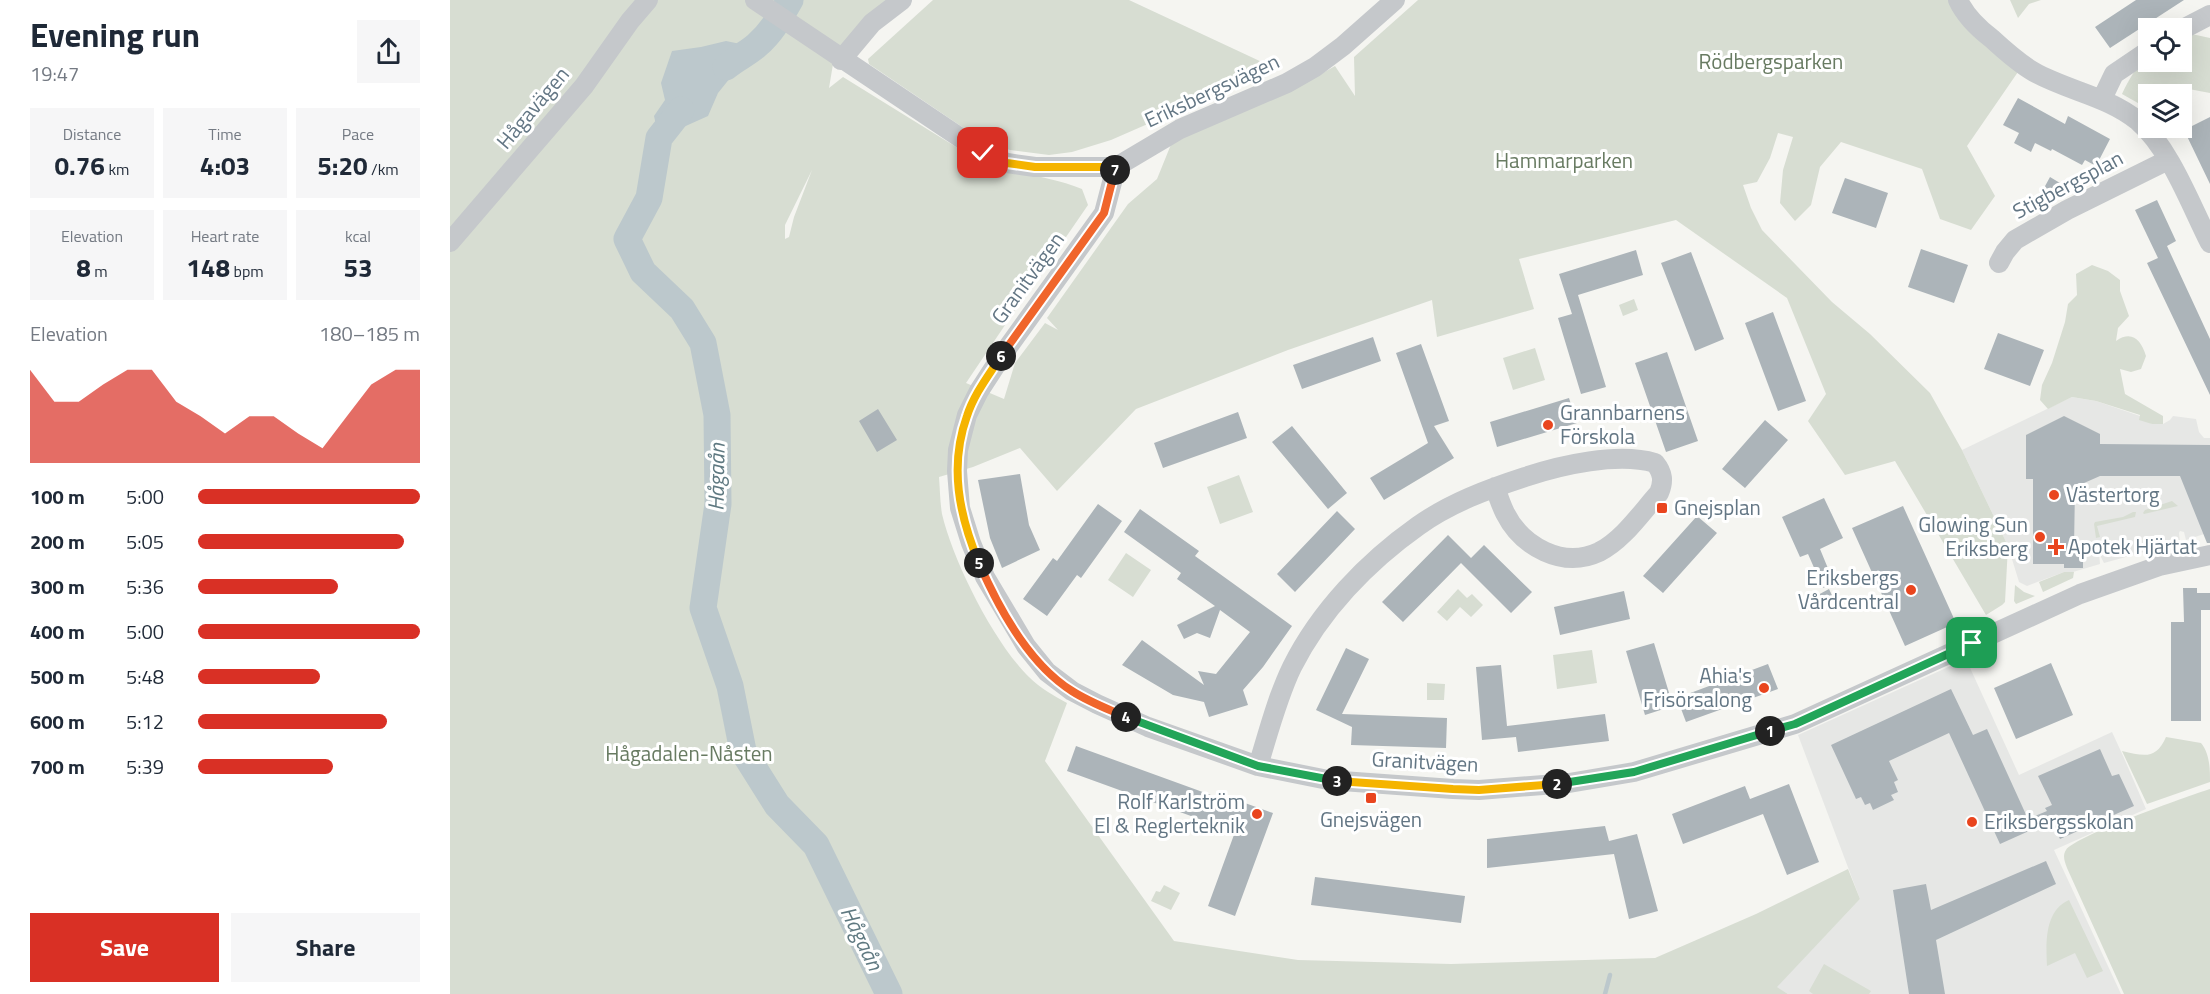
<!DOCTYPE html>
<meta charset="utf-8">
<style>
:root{--surface:#fff;--page:#f6f6f7;--text:#1f2937;--muted:#747a83;--accent:#d93025}
body{margin:0;font-family:"Titillium Web",sans-serif;background:var(--page);color:var(--text);height:100vh;display:flex;flex-direction:column;font-size:22px;white-space:nowrap}
*{box-sizing:border-box;margin:0}
p{font-size:20px;color:var(--muted)}
.icon{flex:none;width:33px;height:33px;fill:none;stroke:currentColor;stroke-width:2;stroke-linecap:round;stroke-linejoin:round}
.map{position:relative;flex:1;overflow:hidden}
.sheet{display:flex;flex-direction:column;background:var(--surface);width:450px}
.sheet>*{flex:none}
.buttons{position:absolute;left:1688px;top:18px;display:grid;gap:12px}
.buttons a{display:grid;place-items:center;width:54px;height:54px;border-radius:0px;background:var(--surface);box-shadow:0 6px 24px #0002;font-size:30px}
.pin{position:absolute;display:grid;place-items:center;width:51px;height:51px;color:#fff;margin:-26px;border-radius:12px;box-shadow:0 3px 9px #0006}
.km{position:absolute;width:30px;height:30px;margin:-15px;border-radius:50%;background:#222;color:#fff;font-size:16px;line-height:30px;text-align:center}
.round{display:grid;place-items:center;flex:none;width:63px;height:63px;border-radius:0px;background:var(--page)}
.head{display:flex;align-items:center;justify-content:space-between;height:102px;padding:0 30px}
h1{font-size:33px;font-weight:700;line-height:45px}
.figures{display:grid;grid-template-columns:repeat(3,1fr);gap:9px;height:102px;padding:6px 30px}
.figures div{display:grid;align-content:center;border-radius:0px;background:var(--page);text-align:center}
.figures b{font-size:26px;font-weight:700}
.figures small{font-size:16px;font-weight:400}
.figures p{font-size:16px}
.chart{height:168px;padding:12px 30px}
.chart p{display:flex;justify-content:space-between}
.chart svg{width:100%;height:108px;margin-top:6px;fill:var(--accent);opacity:.7}
.action{display:flex;gap:12px;margin-top:auto;padding:12px 30px}
.action a{flex:1;height:69px;border-radius:0px;background:var(--accent);color:#fff;font-size:24px;font-weight:700;line-height:69px;text-align:center}
.action a+a{background:var(--page);color:var(--text)}
ul{padding:0 30px;list-style:none;font-size:20px}
li{display:grid;grid-template-columns:96px 72px 1fr;align-items:center;height:45px}
li i{height:15px;border-radius:8px;background:var(--accent)}
main{display:flex;flex:1;min-height:0}
.map>svg:first-child{display:block}
.built{fill:#e6e7e5}
.green{fill:#d7ddd2;fill-rule:evenodd}
.water{fill:#bcc8cc}
.lines{fill:none;stroke-linecap:round;stroke-linejoin:round}
.stream{stroke:#bcc8cc;stroke-width:4.5}
.river{stroke:#bcc8cc;stroke-width:27}
.building{fill:#acb4b9}
.minor{stroke:#c5c8cb;stroke-width:20}
.split-1-casing{stroke:#fff;stroke-width:12}
.split-2-casing{stroke:#fff;stroke-width:12}
.split-3-casing{stroke:#fff;stroke-width:12}
.split-4-casing{stroke:#fff;stroke-width:12}
.split-5-casing{stroke:#fff;stroke-width:12}
.split-6-casing{stroke:#fff;stroke-width:12}
.split-7-casing{stroke:#fff;stroke-width:12}
.split-8-casing{stroke:#fff;stroke-width:12}
.split-1{stroke:#22a559;stroke-width:8}
.split-2{stroke:#22a559;stroke-width:8}
.split-3{stroke:#f5b400;stroke-width:8}
.split-4{stroke:#22a559;stroke-width:8}
.split-5{stroke:#f0652b;stroke-width:8}
.split-6{stroke:#f5b400;stroke-width:8}
.split-7{stroke:#f0652b;stroke-width:8}
.split-8{stroke:#f5b400;stroke-width:8}
.poi-dot{fill:#e9451e;stroke:#fff;stroke-width:2}
.labels{text-anchor:middle;stroke-width:6;stroke-linejoin:round;paint-order:stroke}
.park-label{font-size:21px;fill:#687b62;stroke:#fff}
.street-label{font-size:21px;fill:#637684;stroke:#fff}
.poi-label{font-size:21px;fill:#637684;stroke:#fff;text-anchor:start}
.water-label{font-size:22px;font-style:italic;fill:#5f7981;stroke:#fff}
</style>
<main>
<section class="sheet">
<div class="head"><div><h1>Evening run</h1><p>19:47</p></div><a class="round"><svg class="icon" aria-label="share" viewBox="0 0 24 24"><path d="M12 15V3M7 8l5-5 5 5M5 13v7h14v-7"/></svg></a></div>
<div class="figures">
<div><p>Distance</p><b>0.76<small> km</small></b></div>
<div><p>Time</p><b>4:03</b></div>
<div><p>Pace</p><b>5:20<small> /km</small></b></div>
</div>
<div class="figures">
<div><p>Elevation</p><b>8<small> m</small></b></div>
<div><p>Heart rate</p><b>148<small> bpm</small></b></div>
<div><p>kcal</p><b>53</b></div>
</div>
<div class="chart"><p><span>Elevation</span>180–185 m</p>
<svg viewBox="0 0 160 44" preserveAspectRatio="none"><path d="M0 44V6L10 19L20 19L30 12L40 6L50 6L60 19L70 25L80 32L90 25L100 25L110 32L120 38L130 25L140 12L150 6L160 6V44z"/></svg>
</div>
<ul>
<li><b>100 m</b>5:00<i style="width:100%"></i></li>
<li><b>200 m</b>5:05<i style="width:93%"></i></li>
<li><b>300 m</b>5:36<i style="width:63%"></i></li>
<li><b>400 m</b>5:00<i style="width:100%"></i></li>
<li><b>500 m</b>5:48<i style="width:55%"></i></li>
<li><b>600 m</b>5:12<i style="width:85%"></i></li>
<li><b>700 m</b>5:39<i style="width:61%"></i></li>
</ul>
<div class="action"><a>Save</a><a>Share</a></div>
</section>
<div class="map">
<svg width="1760" height="994" viewBox="0 0 1760 994">
<rect width="100%" height="100%" fill="#f5f5f1"/>
<!-- built -->
<path class="built" d="M1622,397L1646,401L1690,416L1702,424H1713L1720,420L1723,416L1746,419L1749,432L1754,438H1760V532L1736,540L1734,532L1730,531L1729,533L1730,542L1654,563L1649,553L1650,564L1623,572H1614L1577,586L1569,582L1558,546L1512,450Z
M1516,659L1569,775L1662,732L1674,758L1696,809L1604,850L1671,994H1338L1326,987L1410,899L1348,735Z"/>
<!-- green -->
<path class="green" d="M0,0H452L383,64L379,88L393,77L532,163C565,174 600,176 632,189L638,205L592,272L582,274L586,279L516,383L554,399L565,363L595,323L608,330L597,318L678,204L707,179L722,142L857,82L885,66L905,96L904,57L968,0H1508L1570,69L1517,146L1545,196L1521,230L1490,219L1472,169L1391,142L1370,167L1361,205L1345,221L1330,203L1333,170L1343,137L1328,133L1320,158L1307,182L1293,185L1301,208L1312,230L1382,302L1420,334L1480,393L1512,450L1558,546L1555,602L1552,605L1536,615L1445,461L1395,475L1358,421L1376,394L1337,298L1226,220L1069,259L1084,309L987,337L982,300L838,350L686,409L607,491L570,448L523,467L489,477C490,489 490,502 492,514C503,561 544,643 579,677C590,688 604,696 617,703L595,761L724,941L848,960L1001,964L1205,958L1306,914L1398,869L1410,899L1327,987L1338,994H0ZM362,170L344,217L339,237L335,239V225Z
M483,0H679L814,63L819,71L661,140L622,152L599,155L560,150L533,141L419,64L418,59Z
M1560,0H1591L1579,4L1568,18Z
M1737,33L1760,38V93L1728,87L1715,94H1698V105L1695,107L1672,94C1690,57 1692,62 1731,62V37Z
M1642,265L1658,271L1670,280V291L1679,316L1668,328L1666,341C1682,330 1691,340 1696,356L1691,369L1681,372L1670,369L1675,394L1713,416V424H1702L1689,420L1690,415L1646,401L1622,397L1598,409L1590,400L1592,385L1602,363L1615,322L1618,304L1627,295L1626,274Z
M1184,299L1188,310L1173,316L1169,305Z
M1085,348L1095,380L1063,390L1053,358Z
M789,475L803,512L770,524L757,487Z
M1722,501L1728,506L1694,514L1693,513L1695,510Z
M1683,512H1686L1685,517L1647,526L1650,537L1646,538L1644,524L1645,522L1673,517Z
M676,553L701,570L683,597L658,580Z
M1614,572H1624L1623,578L1593,592L1589,582Z
M1565,585L1574,592L1585,596L1566,604L1564,601Z
M1008,589L1017,598L1022,594L1033,605L1021,617L1010,607L997,621L987,612Z
M1142,650L1147,683L1107,689L1103,655Z
M977,683L995,684L994,700H977Z
M1716,737L1751,743C1760,754 1760,769 1760,782L1697,804L1672,751C1694,756 1706,760 1716,737Z
M1760,789V994H1674L1617,868C1615,862 1612,856 1616,850C1625,836 1738,796 1760,789Z
M714,885L730,893L721,910L701,901L706,891L710,892Z
M1619,900L1653,971L1637,978L1625,953L1597,966C1596,944 1594,911 1619,900Z
M1374,964L1421,991L1419,994H1363L1359,991Z"/>
<!-- water -->
<path class="water" d="M276,41L305,47L268,93L258,116L209,138L204,116L215,100L211,83L222,51L251,47Z"/>
<g class="lines">
<!-- stream -->
<path class="stream" d="M1155,994L1160,975"/>
<!-- river -->
<path class="river" d="M276,67C285,59 297,54 307,45C322,32 330,17 340,0
M231,110L209,138L199,198L177,239L193,272L232,309L253,343L267,415L268,504L253,608L280,686L293,751L327,805L366,845L439,994"/>
</g>
<!-- building -->
<path class="building" d="M1686,0H1734L1660,48L1645,27Z
M1568,98L1615,124L1618,116L1660,139L1646,166L1635,160L1632,165L1602,149L1601,151L1585,143L1581,152L1564,143L1569,133L1553,125Z
M1760,117V184L1734,130Z
M1600,177L1610,183L1604,194L1594,188Z
M1395,178L1438,193L1426,228L1382,213Z
M1707,200L1726,241L1717,246L1760,339V395L1697,263L1708,258L1685,210Z
M1471,249L1518,265L1504,303L1458,287Z
M1186,250L1193,275L1128,295L1156,387L1131,394L1108,318L1122,314L1109,274Z
M1241,252L1274,339L1245,351L1211,263Z
M1323,312L1356,401L1328,411L1295,323Z
M1548,333L1594,350L1580,386L1534,369Z
M923,337L931,361L852,389L843,365Z
M971,344L999,421L984,426L1004,458L934,500L920,478L978,443L946,353Z
M1217,352L1248,441L1216,452L1185,363Z
M1119,398L1127,423L1047,447L1040,422Z
M428,409L447,440L427,452L409,421Z
M788,412L797,438L713,468L704,443Z
M1614,416L1650,434V444L1760,445V543H1757L1730,476H1650L1625,487L1624,548H1633V568H1614V564H1583V479H1576V435Z
M1315,420L1338,440L1295,488L1272,469Z
M842,426L897,493L878,509L822,442Z
M570,474L579,525L590,550L552,568L540,538L528,480Z
M1374,498L1393,538L1370,549L1384,583L1373,588L1358,554L1350,557L1332,517Z
M648,504L672,521L631,578L627,575L597,616L573,599L603,558L607,561Z
M1453,506L1506,623L1455,646L1402,528Z
M690,509L749,551L745,556L842,626L813,667L793,690L798,705L759,717L754,702L723,695L672,665L692,640L754,685L748,671L766,674L800,632L770,610L760,638L747,633L734,639L727,625L765,606L727,579L731,573L674,532Z
M887,511L905,529L845,592L827,574Z
M1247,516L1267,533L1213,593L1193,576Z
M998,535L1021,558L1034,545L1082,592L1061,613L1011,563L953,622L932,602Z
M1733,588H1747V593H1760V610H1751V721H1721V622H1734Z
M1379,589L1386,604L1373,610L1366,596Z
M1174,591L1180,619L1110,635L1104,607Z
M1204,643L1223,706L1195,715L1176,651Z
M896,648L919,659L892,714L997,718L996,748L901,745L902,727L866,710Z
M1601,663L1623,715L1566,739L1544,688Z
M1318,664L1328,689L1236,722L1227,698Z
M1051,665L1057,726L1155,714L1159,741L1068,752L1066,737L1032,740L1026,667Z
M1501,689L1523,735L1537,729L1578,819L1597,811L1595,808L1602,805L1588,776L1650,749L1662,776L1669,774L1684,806L1610,839L1601,821L1550,844L1499,733L1439,761L1448,780L1444,782L1448,792L1441,795L1444,800L1423,810L1420,803L1415,805L1411,797L1406,799L1381,745Z
M626,746L794,807L795,803L823,813L785,916L758,906L785,832L617,771Z
M1339,784L1369,862L1337,875L1313,814L1233,844L1222,814L1295,786L1300,799Z
M1155,826L1159,841L1187,834L1208,911L1179,919L1164,854L1037,868V839Z
M1596,861L1606,884L1486,940L1495,994H1459L1443,890L1476,884L1481,910Z
M865,877L1015,896L1011,923L861,905Z"/>
<g class="lines">
<!-- minor -->
<path class="minor" d="M305,0L533,153L557,163L585,167H666L730,129L837,83L865,67L893,46L945,0
M1508,0C1515,15 1528,28 1541,38C1554,50 1568,63 1584,72C1618,91 1657,96 1688,121C1720,148 1741,206 1760,243
M1731,30L1760,15
M391,60L422,23L452,0
M1652,99L1664,74L1698,51
M666,167L654,213L553,354L529,391L517,415L508,450L507,471L510,508L521,543L535,577L576,646L597,672L622,691L647,704L698,727L808,766L878,780L1003,789L1029,790L1119,783L1184,772L1345,724L1630,594L1709,566L1760,555
M0,242L134,86L180,21L198,0
M1549,263L1555,252L1565,240L1617,210L1718,160
M808,766C818,734 827,698 842,667C870,611 917,562 968,526C1000,503 1038,489 1075,477C1111,465 1168,452 1205,463C1213,473 1214,481 1209,493C1191,513 1173,540 1149,552C1113,569 1072,547 1055,513C1051,505 1048,496 1045,487"/>
</g>
<g class="lines">
<!-- split-1 casing -->
<g class="split-1-casing">
<path id="split-1" d="M1320,731L1345,724L1522,643"/>
</g>
<!-- split-2 casing -->
<g class="split-2-casing">
<path id="split-2" d="M1107,784L1184,772L1320,731"/>
</g>
<!-- split-3 casing -->
<g class="split-3-casing">
<path id="split-3" d="M887,781L1003,789L1029,790L1107,784"/>
</g>
<!-- split-4 casing -->
<g class="split-4-casing">
<path id="split-4" d="M676,717L808,766L887,781"/>
</g>
<!-- split-5 casing -->
<g class="split-5-casing">
<path id="split-5" d="M529,563C549,609 579,664 622,691C639,702 658,709 676,717"/>
</g>
<!-- split-6 casing -->
<g class="split-6-casing">
<path id="split-6" d="M529,563C509,515 499,466 517,416C524,394 539,375 551,356"/>
</g>
<!-- split-7 casing -->
<g class="split-7-casing">
<path id="split-7" d="M551,356L654,213L665,170"/>
</g>
<!-- split-8 casing -->
<g class="split-8-casing">
<path id="split-8" d="M533,153L557,163L585,167H666L665,170"/>
</g>
<!-- split-1 -->
<use href="#split-1" class="split-1"/>
<!-- split-2 -->
<use href="#split-2" class="split-2"/>
<!-- split-3 -->
<use href="#split-3" class="split-3"/>
<!-- split-4 -->
<use href="#split-4" class="split-4"/>
<!-- split-5 -->
<use href="#split-5" class="split-5"/>
<!-- split-6 -->
<use href="#split-6" class="split-6"/>
<!-- split-7 -->
<use href="#split-7" class="split-7"/>
<!-- split-8 -->
<use href="#split-8" class="split-8"/>
</g>
<!-- markers -->
<g class="poi-dot">
<circle cx="1098" cy="425" r="6"/>
<circle cx="1604" cy="495" r="6"/>
<rect x="1206" y="502" width="12" height="12" rx="3"/>
<circle cx="1590" cy="537" r="6"/>
<path d="M1603 538h6v6h6v6h-6v6h-6v-6h-6v-6h6z"/>
<circle cx="1461" cy="590" r="6"/>
<circle cx="1314" cy="688" r="6"/>
<rect x="915" y="792" width="12" height="12" rx="3"/>
<circle cx="807" cy="814" r="6"/>
<circle cx="1522" cy="822" r="6"/>
</g>
<g class="labels">
<!-- park labels -->
<g class="park-label">
<text x="1321" y="69">Rödbergsparken</text>
<text x="1114" y="168">Hammarparken</text>
<text x="239" y="761">Hågadalen-Nåsten</text>
</g>
<!-- street labels -->
<g class="street-label">
<text transform="translate(762 91) rotate(-25)" y="7">Eriksbergsvägen</text>
<text transform="translate(83 108) rotate(-50)" y="7">Hågavägen</text>
<text transform="translate(1618 185) rotate(-28)" y="7">Stigbergsplan</text>
<text transform="translate(578 278) rotate(-54)" y="7">Granitvägen</text>
<text transform="translate(975 762) rotate(3)" y="7">Granitvägen</text>
</g>
<!-- poi labels -->
<g class="poi-label">
<text x="1110" y="420">Grannbarnens<tspan x="1110" dy="24">Förskola</tspan></text>
<text x="1616" y="502">Västertorg</text>
<text x="1224" y="515">Gnejsplan</text>
<text x="1578" y="532" text-anchor="end">Glowing Sun<tspan x="1578" dy="24">Eriksberg</tspan></text>
<text x="1618" y="554">Apotek Hjärtat</text>
<text x="1449" y="585" text-anchor="end">Eriksbergs<tspan x="1449" dy="24">Vårdcentral</tspan></text>
<text x="1302" y="683" text-anchor="end">Ahia's<tspan x="1302" dy="24">Frisörsalong</tspan></text>
<text x="795" y="809" text-anchor="end">Rolf Karlström<tspan x="795" dy="24">El &amp; Reglerteknik</tspan></text>
<text x="921" y="827" text-anchor="middle">Gnejsvägen</text>
<text x="1534" y="829">Eriksbergsskolan</text>
</g>
<!-- water labels -->
<g class="water-label">
<text transform="translate(266 477) rotate(-89)" y="8">Hågaån</text>
<text transform="translate(412 938) rotate(64)" y="8">Hågaån</text>
</g>
</g>
</svg>
<div class="buttons">
<a><svg class="icon" aria-label="locate" viewBox="0 0 24 24"><circle cx="12" cy="12" r="6"/><path d="M12 2v4M12 18v4M2 12h4M18 12h4"/></svg></a>
<a><svg class="icon" aria-label="layers" viewBox="0 0 24 24"><path d="M12 4l9 5-9 5-9-5zM3 14l9 5 9-5"/></svg></a>
</div>
<div class="pin" style="left:1522px;top:643px;background:#1e9e55"><svg class="icon" aria-label="arrive" viewBox="0 0 24 24"><path d="M6 21V4h12l-3 4 3 4H6"/></svg></div>
<div class="pin" style="left:533px;top:153px;background:#d93025"><svg class="icon" aria-label="check" viewBox="0 0 24 24"><path d="M5 12l5 5 9-10"/></svg></div>
<b class="km" style="left:1320px;top:731px">1</b>
<b class="km" style="left:1107px;top:784px">2</b>
<b class="km" style="left:887px;top:781px">3</b>
<b class="km" style="left:676px;top:717px">4</b>
<b class="km" style="left:529px;top:563px">5</b>
<b class="km" style="left:551px;top:356px">6</b>
<b class="km" style="left:665px;top:170px">7</b>
</div>
</main>
